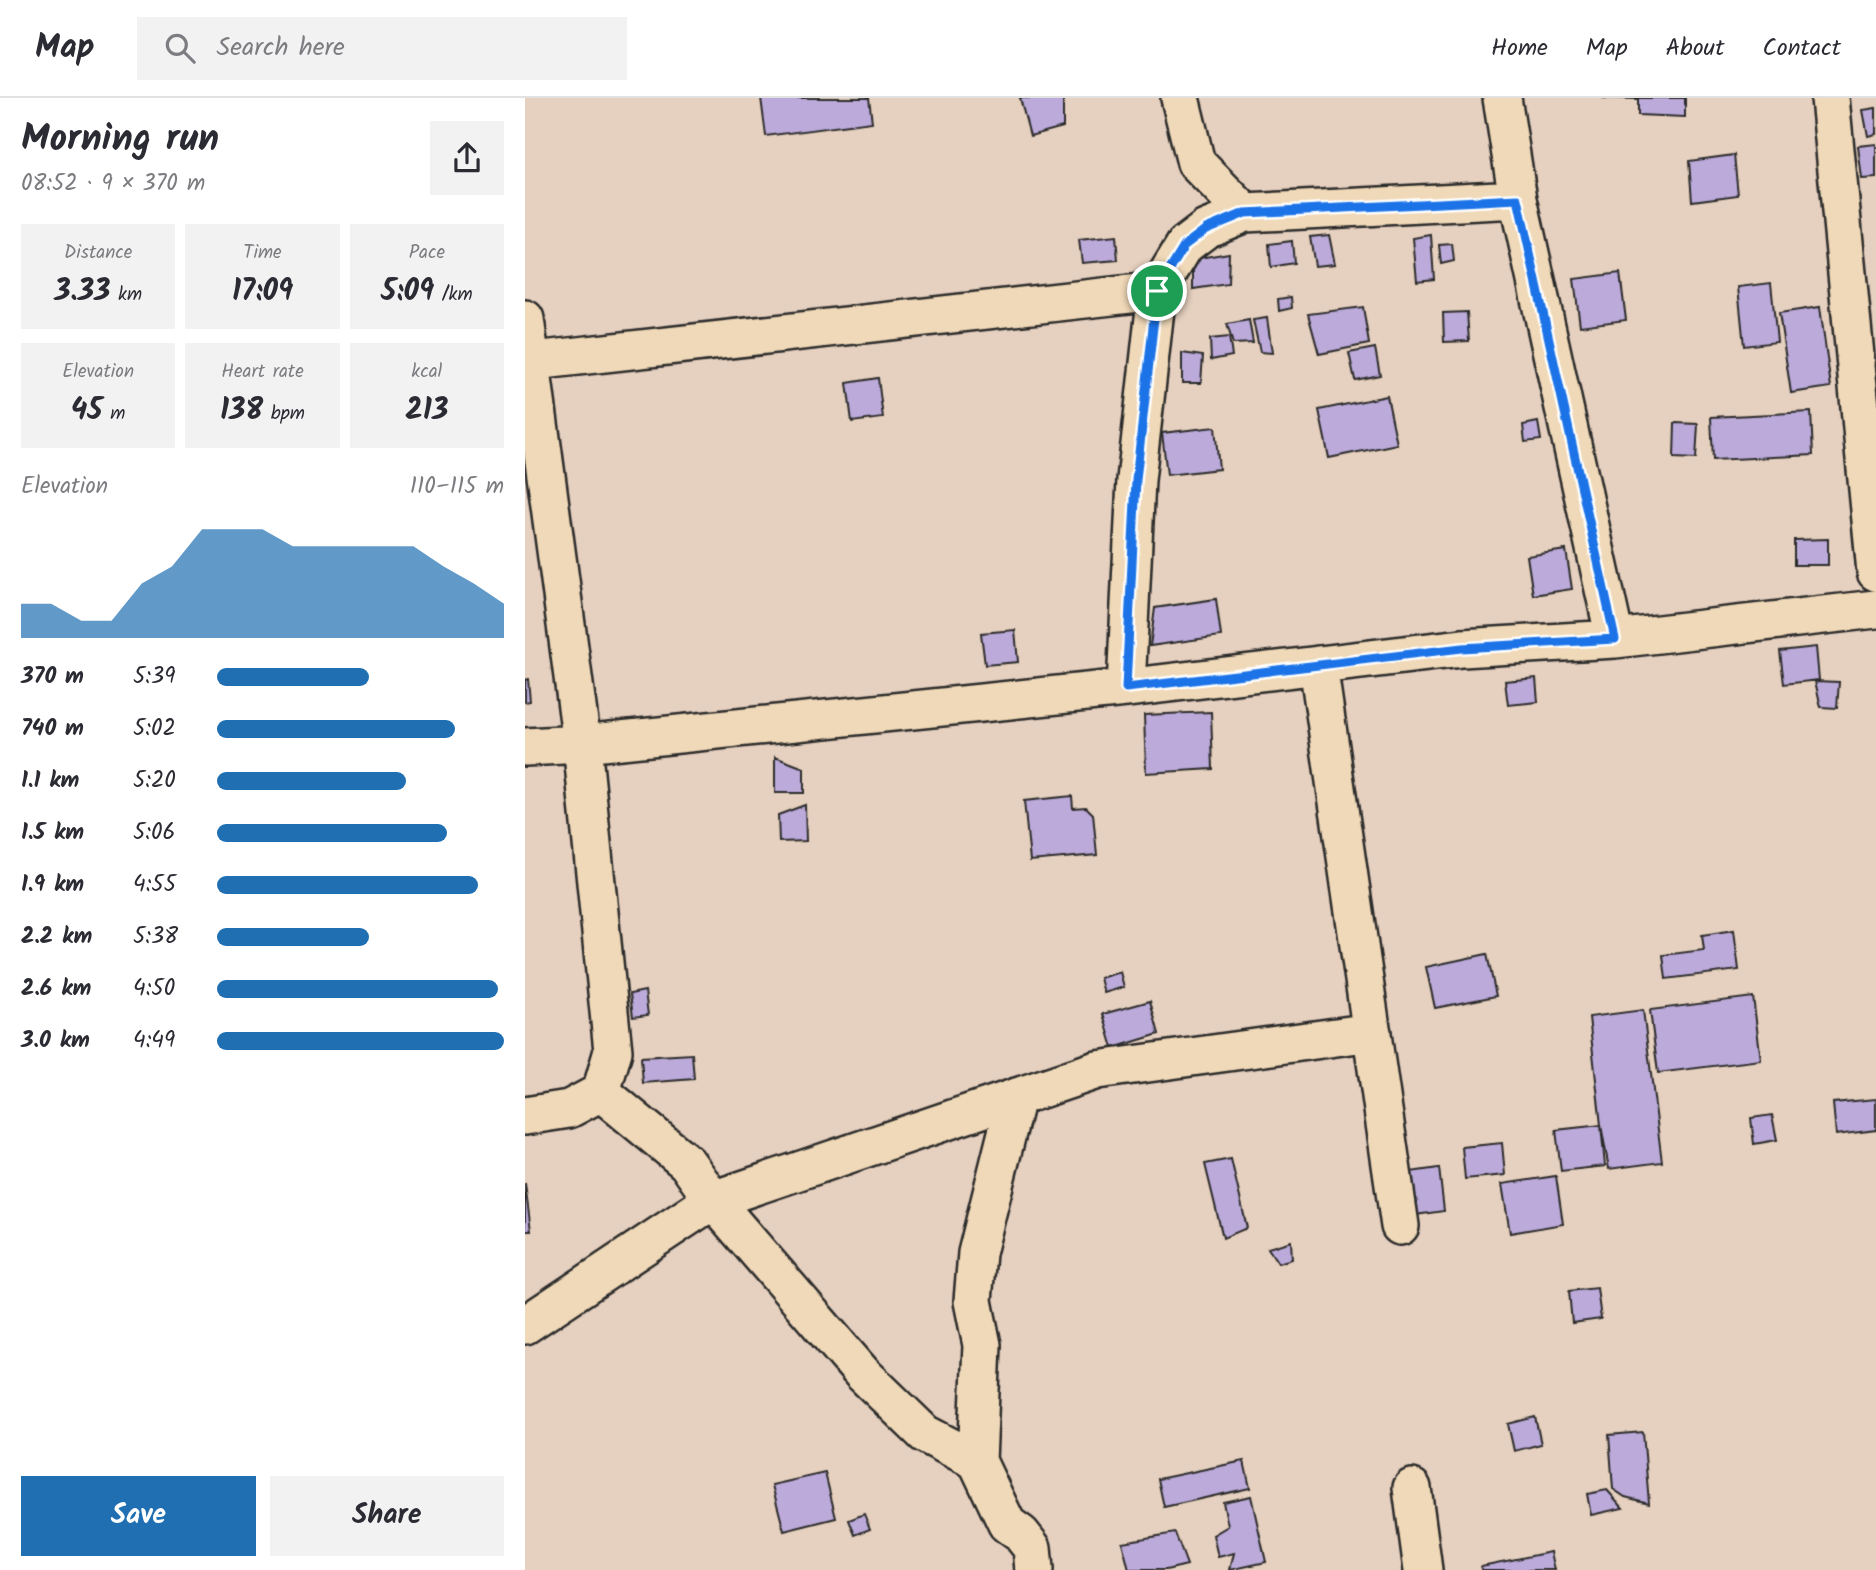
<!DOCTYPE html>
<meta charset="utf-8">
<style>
:root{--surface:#fff;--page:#f2f2f3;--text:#2b2b33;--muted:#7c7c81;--line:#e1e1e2;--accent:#1f6fb2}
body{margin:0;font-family:Kalam,sans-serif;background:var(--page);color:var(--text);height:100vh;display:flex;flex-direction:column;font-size:26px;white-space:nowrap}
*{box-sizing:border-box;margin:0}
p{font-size:23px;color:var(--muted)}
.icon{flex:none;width:38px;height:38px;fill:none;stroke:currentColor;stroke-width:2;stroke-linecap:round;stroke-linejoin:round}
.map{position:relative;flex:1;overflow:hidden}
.details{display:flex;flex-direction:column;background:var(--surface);width:525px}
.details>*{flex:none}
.pin{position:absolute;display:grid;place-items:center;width:60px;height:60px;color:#fff;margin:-30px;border:4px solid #fff;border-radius:50%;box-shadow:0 2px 7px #0007}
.round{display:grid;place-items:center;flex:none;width:74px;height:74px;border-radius:0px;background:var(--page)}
.overview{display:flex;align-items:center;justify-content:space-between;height:119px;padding:0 21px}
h1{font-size:38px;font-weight:800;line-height:52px}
.metrics{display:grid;grid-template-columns:repeat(3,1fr);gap:10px;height:119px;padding:7px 21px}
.metrics div{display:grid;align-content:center;border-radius:0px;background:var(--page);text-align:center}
.metrics b{font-size:30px;font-weight:800}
.metrics small{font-size:19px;font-weight:400}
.metrics p{font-size:19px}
.chart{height:196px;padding:14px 21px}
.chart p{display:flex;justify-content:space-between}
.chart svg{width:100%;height:126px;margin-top:7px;fill:var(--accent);opacity:.7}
.cta{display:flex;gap:14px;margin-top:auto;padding:14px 21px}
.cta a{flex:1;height:80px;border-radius:0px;background:var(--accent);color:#fff;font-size:28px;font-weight:800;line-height:80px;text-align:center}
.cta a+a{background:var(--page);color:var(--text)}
ul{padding:0 21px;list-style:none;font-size:23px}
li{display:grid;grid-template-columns:112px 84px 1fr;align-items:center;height:52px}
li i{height:18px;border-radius:9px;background:var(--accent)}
header{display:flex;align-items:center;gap:42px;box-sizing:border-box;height:98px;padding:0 35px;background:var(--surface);border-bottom:2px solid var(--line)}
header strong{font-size:33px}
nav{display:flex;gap:38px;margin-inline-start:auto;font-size:24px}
.search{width:490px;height:63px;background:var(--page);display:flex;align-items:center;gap:18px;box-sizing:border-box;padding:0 24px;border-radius:0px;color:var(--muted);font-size:26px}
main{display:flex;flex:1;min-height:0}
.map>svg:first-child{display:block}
.building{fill:#bcaada;stroke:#2b2b2b;stroke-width:2}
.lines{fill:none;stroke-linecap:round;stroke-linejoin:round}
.street-casing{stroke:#2b2b2b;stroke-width:42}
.street{stroke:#f0d9b8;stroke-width:37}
.route-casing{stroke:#fff;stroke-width:14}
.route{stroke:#1a73e8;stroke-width:9}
</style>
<header>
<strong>Map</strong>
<div class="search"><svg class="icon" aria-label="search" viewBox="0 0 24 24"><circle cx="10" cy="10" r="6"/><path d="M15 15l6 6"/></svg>Search here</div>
<nav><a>Home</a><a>Map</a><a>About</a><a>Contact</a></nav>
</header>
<main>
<section class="details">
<div class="overview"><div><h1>Morning run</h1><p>08:52 · 9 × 370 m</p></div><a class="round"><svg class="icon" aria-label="share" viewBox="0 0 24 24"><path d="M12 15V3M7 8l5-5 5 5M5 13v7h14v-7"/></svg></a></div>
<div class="metrics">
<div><p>Distance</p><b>3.33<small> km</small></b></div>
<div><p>Time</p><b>17:09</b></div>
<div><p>Pace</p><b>5:09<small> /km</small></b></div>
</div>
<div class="metrics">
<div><p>Elevation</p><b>45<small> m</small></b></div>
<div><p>Heart rate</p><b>138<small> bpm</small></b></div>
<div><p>kcal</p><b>213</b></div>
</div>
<div class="chart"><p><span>Elevation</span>110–115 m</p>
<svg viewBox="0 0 160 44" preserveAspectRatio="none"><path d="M0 44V32L10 32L20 38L30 38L40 25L50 19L60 6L70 6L80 6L90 12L100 12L110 12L120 12L130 12L140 19L150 25L160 32V44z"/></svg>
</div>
<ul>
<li><b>370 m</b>5:39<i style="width:53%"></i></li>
<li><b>740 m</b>5:02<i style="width:83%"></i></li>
<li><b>1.1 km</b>5:20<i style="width:66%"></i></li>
<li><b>1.5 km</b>5:06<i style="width:80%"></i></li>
<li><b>1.9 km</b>4:55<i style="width:91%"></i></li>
<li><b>2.2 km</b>5:38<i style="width:53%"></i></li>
<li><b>2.6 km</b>4:50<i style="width:98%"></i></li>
<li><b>3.0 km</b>4:49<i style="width:100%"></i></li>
</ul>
<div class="cta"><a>Save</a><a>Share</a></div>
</section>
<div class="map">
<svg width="1351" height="1472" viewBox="0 0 1351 1472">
<rect width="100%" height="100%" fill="#e6d0bf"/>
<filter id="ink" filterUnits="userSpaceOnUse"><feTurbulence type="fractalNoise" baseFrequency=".0143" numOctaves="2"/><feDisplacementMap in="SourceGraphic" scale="14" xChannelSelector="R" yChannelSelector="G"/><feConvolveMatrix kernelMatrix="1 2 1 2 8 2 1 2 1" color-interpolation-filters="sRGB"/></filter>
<g filter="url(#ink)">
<!-- building -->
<path class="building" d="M236,0H344L347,24L241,38Z
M495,0H538V29L505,38Z
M1077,0H1160V19L1113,17V1Z
M1351,10V36L1343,38L1338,12Z
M1351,46V80L1337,81L1333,48Z
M1209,57L1213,97L1167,103L1164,63Z
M804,137L810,166L790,168L785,139Z
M906,137L909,181L892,183L888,140Z
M591,138L593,162L557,165L554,142Z
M767,143L769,165L746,169L744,146Z
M927,146L929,163L916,166L914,147Z
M704,155L703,186L668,191V161Z
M1095,175L1101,222L1055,228L1049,181Z
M1246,185L1252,244L1219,248L1213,189Z
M766,199L767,210L754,213L753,201Z
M838,209L844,246L794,256L783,216Z
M1295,209L1306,289L1266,295L1254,215Z
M942,214L944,243L919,244L918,215Z
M742,220L747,255L735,254L728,222Z
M724,222L728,245L708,246L702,226Z
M704,239L707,258L686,262L685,241Z
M850,250L855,277L830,282L824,255Z
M657,255L678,258L676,285H657Z
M353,280L358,320L327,324L322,285Z
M862,298L872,346L804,360L794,312Z
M1286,314L1288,357L1188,362L1186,319Z
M1013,324L1016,342L1000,344L998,327Z
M1150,325L1173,326L1171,361L1149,360Z
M690,329L694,371L642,377L637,335Z
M1303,441V467H1269V442Z
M1041,452L1047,491L1008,497L1002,458Z
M691,501L696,538L625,548L630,510Z
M490,532L493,564L460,567L456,535Z
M1291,549L1294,582L1259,586L1255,553Z
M1011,580L1013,604L983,607L980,583Z
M3,581L5,603L0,604V582Z
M1290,583L1314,584L1312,610L1296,609Z
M686,614L688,671L621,675L619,617Z
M250,659L279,670V695H250Z
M547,698L548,710L561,709L568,716L572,757L505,763L499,703Z
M280,707L281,743L254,744L253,717Z
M1209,832L1214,872L1141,881L1138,857L1179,852L1177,837Z
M962,856L971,898L910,910L901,869Z
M595,874L599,889L579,895L575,880Z
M120,893L123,917L108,919L105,896Z
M1228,899L1236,962L1133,975L1125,912Z
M625,903L634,936L588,950L578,916Z
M1118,912L1137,1064L1084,1071L1076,1027L1064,919Z
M167,956L169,981L118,985L116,959Z
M1351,1001V1032L1311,1037L1308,1005Z
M1247,1017L1252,1042L1229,1046L1226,1020Z
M1076,1027L1080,1068L1036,1073L1031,1032Z
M977,1045L980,1077L940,1081L937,1049Z
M706,1061L722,1130L698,1140L680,1066Z
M914,1070L919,1113L883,1118L878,1075Z
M1031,1078L1038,1126L985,1135L977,1086Z
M0,1085L6,1133H0Z
M766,1143L767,1161L753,1165L743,1150Z
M1072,1190L1076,1221L1047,1225L1044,1193Z
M1010,1319L1016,1346L989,1353L983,1326Z
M1118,1334L1124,1405L1100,1399L1088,1391L1084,1337Z
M719,1363L725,1390L639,1409L633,1381Z
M300,1375L311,1420L259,1433L247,1387Z
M1082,1392L1098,1410L1066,1417L1062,1396Z
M726,1398L741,1464L705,1472L709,1455L693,1459L688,1437L703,1428L698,1404Z
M339,1416L345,1431L330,1437L324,1422Z
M650,1435L662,1467L641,1472H604L597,1444Z
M1026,1454L1030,1472H957L956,1468Z"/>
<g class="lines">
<!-- street casing -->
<g class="street-casing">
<path id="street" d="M655,0L671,65L720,115
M977,0L993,101L1090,541
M1305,0L1351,474
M0,221L57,646L88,953L76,994L44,1011L0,1018
M0,264L632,193
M793,567L875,1128
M601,590L611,382L632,193L660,147L681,131L720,115L993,101
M0,649L57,646L601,590L937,550L1090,541L1351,511
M76,994L162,1065L188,1102L337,1275L400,1336L452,1363
M491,999L452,1155L448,1203L457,1247L452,1363L482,1426L496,1436L507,1450L509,1472
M0,1227L188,1102L572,972L847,934
M887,1390L898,1472"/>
</g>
<!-- street -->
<use href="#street" class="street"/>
</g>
</g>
<g class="lines" filter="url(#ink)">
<!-- route casing -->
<g class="route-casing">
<path id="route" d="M993,101L1090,541L937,550L601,590L611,382L632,193L660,147L681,131L720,115Z"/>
</g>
<!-- route -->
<use href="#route" class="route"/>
</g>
</svg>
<div class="pin" style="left:632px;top:193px;background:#1e9e55"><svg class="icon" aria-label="arrive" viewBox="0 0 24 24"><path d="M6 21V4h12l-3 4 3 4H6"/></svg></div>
</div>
</main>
